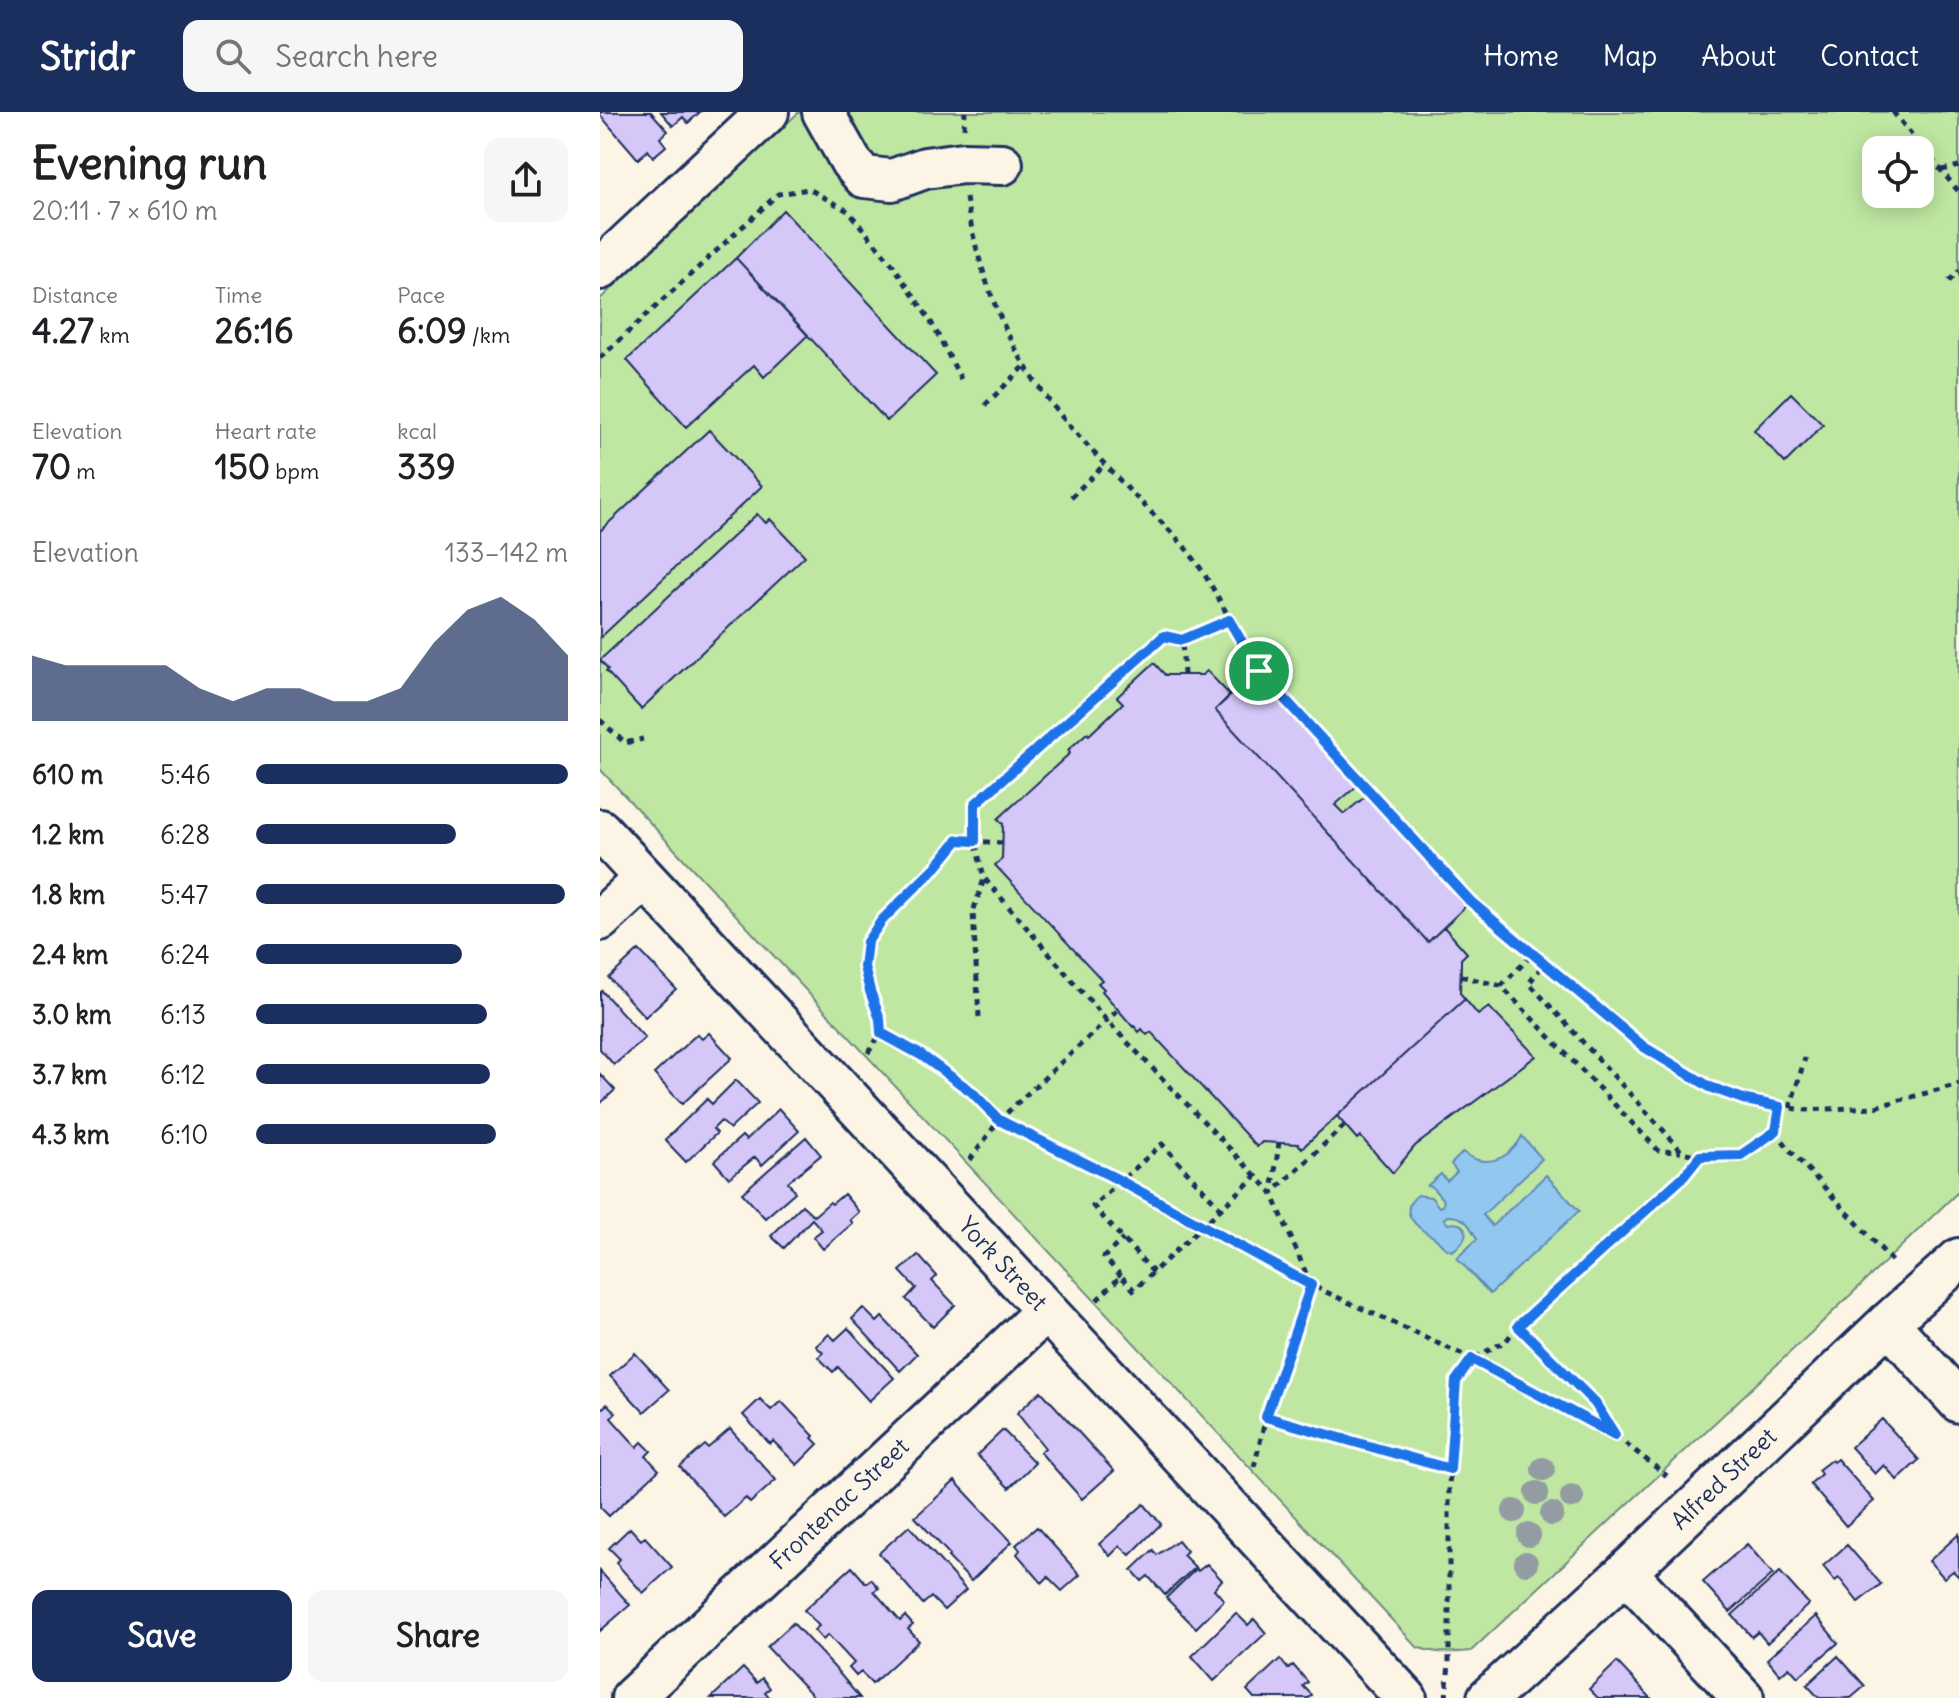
<!DOCTYPE html>
<meta charset="utf-8">
<style>
:root{--surface:#fff;--page:#f6f6f6;--text:#202124;--muted:#757577;--accent:#1b2f5e}
body{margin:0;font-family:Delius,sans-serif;background:var(--page);color:var(--text);height:100vh;display:flex;flex-direction:column;font-size:30px;white-space:nowrap}
*{box-sizing:border-box;margin:0}
p{font-size:26px;color:var(--muted)}
.icon{flex:none;width:44px;height:44px;fill:none;stroke:currentColor;stroke-width:2;stroke-linecap:round;stroke-linejoin:round}
.map{position:relative;flex:1;overflow:hidden}
.side{display:flex;flex-direction:column;background:var(--surface);width:600px}
.side>*{flex:none}
.fabs{position:absolute;left:1262px;top:24px;display:grid;gap:16px}
.fabs a{display:grid;place-items:center;width:72px;height:72px;border-radius:16px;background:var(--surface);box-shadow:0 4px 20px #0003;font-size:40px}
.pin{position:absolute;display:grid;place-items:center;width:68px;height:68px;color:#fff;margin:-34px;border:4px solid #fff;border-radius:50%;box-shadow:0 2px 8px #0007}
.round{display:grid;place-items:center;flex:none;width:84px;height:84px;border-radius:16px;background:var(--page)}
.headline{display:flex;align-items:center;justify-content:space-between;height:136px;padding:0 32px}
h1{font-size:44px;font-weight:700;line-height:60px}
.metrics{display:grid;grid-template-columns:repeat(3,1fr);gap:12px;height:136px;padding:8px 32px}
.metrics div{display:grid;align-content:center}
.metrics b{font-size:34px;font-weight:700}
.metrics small{font-size:22px;font-weight:400}
.metrics p{font-size:22px}
.chart{height:224px;padding:16px 32px}
.chart p{display:flex;justify-content:space-between}
.chart svg{width:100%;height:144px;margin-top:8px;fill:var(--accent);opacity:.7}
.action{display:flex;gap:16px;margin-top:auto;padding:16px 32px}
.action a{flex:1;height:92px;border-radius:16px;background:var(--accent);color:#fff;font-size:32px;font-weight:700;line-height:92px;text-align:center}
.action a+a{background:var(--page);color:var(--text)}
ul{padding:0 32px;list-style:none;font-size:26px}
li{display:grid;grid-template-columns:128px 96px 1fr;align-items:center;height:60px}
li i{height:20px;border-radius:10px;background:var(--accent)}
header{display:flex;align-items:center;gap:48px;box-sizing:border-box;height:112px;padding:0 40px;background:var(--accent);color:#fff}
header strong{font-size:38px}
nav{display:flex;gap:44px;margin-inline-start:auto;font-size:28px}
.search{width:560px;height:72px;background:var(--page);display:flex;align-items:center;gap:20px;box-sizing:border-box;padding:0 28px;border-radius:16px;color:var(--muted);font-size:30px}
main{display:flex;flex:1;min-height:0}
.map>svg:first-child{display:block}
.green{fill:#bfe7a2;stroke:#6d8b80;stroke-width:2;fill-rule:evenodd}
.water{fill:#92c7f0;stroke:#628ab6;stroke-width:2}
.building{fill:#d6c7f9;stroke:#1b2f5e;stroke-width:2}
.lines{fill:none;stroke-linecap:round;stroke-linejoin:round}
.minor-casing{stroke:#1b2f5e;stroke-width:46}
.path{stroke:#1b2f5e;stroke-width:5;stroke-dasharray:6 6;stroke-linecap:butt}
.minor{stroke:#fcf5e5;stroke-width:40}
.tree{fill:#929ca2}
.route-casing{stroke:#fff;stroke-width:16}
.route{stroke:#1a73e8;stroke-width:10}
.labels{text-anchor:middle;stroke-width:6;stroke-linejoin:round;paint-order:stroke}
.street-label{font-size:24px;fill:#1b2f5e;stroke:#fcf5e5}
</style>
<header>
<strong>Stridr</strong>
<div class="search"><svg class="icon" aria-label="search" viewBox="0 0 24 24"><circle cx="10" cy="10" r="6"/><path d="M15 15l6 6"/></svg>Search here</div>
<nav><a>Home</a><a>Map</a><a>About</a><a>Contact</a></nav>
</header>
<main>
<section class="side">
<div class="headline"><div><h1>Evening run</h1><p>20:11 · 7 × 610 m</p></div><a class="round"><svg class="icon" aria-label="share" viewBox="0 0 24 24"><path d="M12 15V3M7 8l5-5 5 5M5 13v7h14v-7"/></svg></a></div>
<div class="metrics">
<div><p>Distance</p><b>4.27<small> km</small></b></div>
<div><p>Time</p><b>26:16</b></div>
<div><p>Pace</p><b>6:09<small> /km</small></b></div>
</div>
<div class="metrics">
<div><p>Elevation</p><b>70<small> m</small></b></div>
<div><p>Heart rate</p><b>150<small> bpm</small></b></div>
<div><p>kcal</p><b>339</b></div>
</div>
<div class="chart"><p><span>Elevation</span>133–142 m</p>
<svg viewBox="0 0 160 44" preserveAspectRatio="none"><path d="M0 44V24L10 27L20 27L30 27L40 27L50 34L60 38L70 34L80 34L90 38L100 38L110 34L120 20L130 10L140 6L150 13L160 24V44z"/></svg>
</div>
<ul>
<li><b>610 m</b>5:46<i style="width:100%"></i></li>
<li><b>1.2 km</b>6:28<i style="width:64%"></i></li>
<li><b>1.8 km</b>5:47<i style="width:99%"></i></li>
<li><b>2.4 km</b>6:24<i style="width:66%"></i></li>
<li><b>3.0 km</b>6:13<i style="width:74%"></i></li>
<li><b>3.7 km</b>6:12<i style="width:75%"></i></li>
<li><b>4.3 km</b>6:10<i style="width:77%"></i></li>
</ul>
<div class="action"><a>Save</a><a>Share</a></div>
</section>
<div class="map">
<svg width="1359" height="1586" viewBox="0 0 1359 1586">
<rect width="100%" height="100%" fill="#fcf5e5"/>
<filter id="ink" filterUnits="userSpaceOnUse"><feTurbulence type="fractalNoise" baseFrequency=".0125" numOctaves="2"/><feDisplacementMap in="SourceGraphic" scale="16" xChannelSelector="R" yChannelSelector="G"/><feConvolveMatrix kernelMatrix="1 2 1 2 8 2 1 2 1" color-interpolation-filters="sRGB"/></filter>
<g filter="url(#ink)">
<!-- green -->
<path class="green" d="M199,0H1359V1079L1216,1216L871,1539C854,1541 833,1542 817,1535L0,657V187ZM1276,38H1320V82H1276Z"/>
<!-- water -->
<path class="water" d="M922,1024L942,1047L883,1103L892,1114L946,1063L979,1099L890,1182L857,1146L877,1127C869,1112 865,1104 847,1104L844,1107L848,1112C872,1107 870,1130 852,1139C843,1136 842,1133 836,1127C832,1123 830,1124 825,1120C811,1110 800,1096 818,1083L831,1085L839,1095L842,1094L844,1089L832,1075L827,1074L841,1062L847,1069L857,1060L851,1052L863,1040C885,1058 910,1047 922,1024Z"/>
<!-- building -->
<path class="building" d="M0,0H51L68,19L60,26L66,34L53,45L48,38L38,47L0,3Z
M61,0H100L88,11L83,5L73,14Z
M183,98L336,263L287,309L136,146Z
M136,146L208,223L164,265L154,253L86,315L27,248Z
M1191,281L1223,313L1185,351L1154,318Z
M109,318L162,374L0,526V419Z
M157,402L166,411L170,407L205,444L41,597L6,559L8,557L0,548Z
M554,551L565,563H602L607,559L630,583L615,598L828,830L844,815L867,841L861,847V852L860,881L865,887L702,1036L698,1032L662,1030L657,1035L551,920L547,923L542,917L539,920L534,914L533,915L502,879L504,877L498,871L502,868L395,753L402,747L403,712L398,707L470,641L468,638L487,621L489,623L523,591L517,585Z
M655,561L757,674L735,693L744,702L766,684L867,793L828,830L615,598Z
M39,838L76,877L45,905L9,866Z
M2,879L45,926L14,953L0,937V881Z
M865,887L878,903L889,895L936,944L815,1034L793,1061L760,1024L757,1027L737,1004Z
M109,921L132,946L82,992L54,962L97,922L102,927Z
M0,962L15,978L0,992Z
M136,968L158,991L130,1017L121,1009L113,1017L117,1021L86,1050L65,1028L107,987L112,992Z
M179,997L199,1019L162,1053L155,1045L129,1066L114,1049L142,1024L146,1028Z
M206,1025L221,1043L188,1070L195,1080L165,1106L142,1081Z
M244,1082L259,1100L250,1108L253,1111L223,1137L213,1125L222,1118L212,1107L184,1136L171,1124L202,1093L214,1104L230,1090L232,1092Z
M318,1143L337,1164L332,1169L355,1193L333,1215L306,1187L316,1176L300,1159Z
M263,1196L277,1210L282,1205L317,1242L300,1259L252,1207Z
M248,1216L294,1266L269,1289L238,1255L233,1260L218,1245L223,1241L216,1234L229,1222L235,1228Z
M35,1241L69,1278L44,1300L10,1264Z
M441,1279L514,1359L482,1387L440,1340L445,1336L417,1301Z
M160,1287L171,1298L181,1289L214,1324L212,1326L218,1332L197,1353L173,1329L170,1332L143,1303Z
M7,1292L16,1301L11,1306L37,1335L42,1330L51,1339L46,1344L59,1358L9,1404L0,1395V1294L3,1296Z
M1282,1307L1319,1348L1297,1368L1284,1353L1275,1362L1251,1335Z
M130,1317L176,1368L150,1391L146,1386L124,1405L80,1355L105,1333L108,1336Z
M403,1318L435,1351L409,1376L377,1343Z
M1237,1347L1274,1389L1246,1414L1210,1372L1221,1362L1218,1358L1231,1348L1233,1350Z
M355,1369L412,1430L371,1469L348,1445L350,1443L315,1405Z
M544,1392L561,1412L530,1443L520,1434L510,1444L499,1432Z
M309,1414L366,1478L344,1498L331,1485L323,1492L279,1441Z
M437,1415L480,1463L462,1479L448,1465L442,1471L417,1442L420,1438L416,1433Z
M30,1416L41,1428L45,1425L72,1455L43,1481L16,1451L20,1447L9,1436Z
M1359,1422V1465L1353,1459L1344,1466L1329,1449Z
M578,1428L587,1439L583,1443L595,1455L565,1483L548,1464L542,1469L532,1458L553,1438L557,1443Z
M1147,1432L1173,1462L1130,1500L1103,1470Z
M1247,1433L1281,1472L1258,1490L1239,1466L1235,1469L1223,1454Z
M607,1452L622,1468L614,1477L624,1488L596,1516L566,1486L596,1457L598,1459Z
M252,1455L266,1471L271,1467L279,1476L274,1479L300,1509L305,1504L313,1513L308,1517L319,1529L272,1572L261,1560L256,1564L249,1556L254,1551L228,1523L223,1528L214,1518L219,1514L204,1498Z
M0,1459L30,1493L0,1519Z
M1180,1460L1209,1492L1167,1531L1158,1520L1152,1525L1132,1503Z
M636,1501L648,1513L654,1507L666,1521L614,1569L592,1544Z
M1216,1504L1238,1531L1198,1565L1189,1555L1180,1563L1167,1547Z
M193,1511L234,1555L260,1586H215L167,1535Z
M1238,1544L1265,1574L1251,1586H1219L1207,1573Z
M680,1547L688,1557L693,1553L708,1570L703,1574L712,1583L709,1586H654L647,1578Z
M1017,1550L1051,1586H998L989,1577Z
M143,1556L157,1571L162,1566L170,1576L165,1580L170,1586H111Z"/>
<g class="lines">
<!-- minor casing -->
<g class="minor-casing">
<g id="minor">
<path d="M223,0L251,50L264,65L292,68L325,56L363,51L402,52"/>
<path d="M0,157L168,0"/>
<path id="s1" d="M0,718L806,1586"/>
<path d="M0,808L44,767"/>
<path d="M1288,1211L1359,1290"/>
<path d="M1026,1460L1143,1586"/>
<path id="s2" d="M32,1586L446,1199"/>
<path id="s3" d="M888,1586L1026,1460L1288,1211L1359,1147"/>
</g>
</g>
<!-- path -->
<path class="path" d="M1293,0L1359,80
M364,16L365,0
M1342,58L1359,54
M366,86C377,155 402,225 444,282C469,316 500,347 529,378C548,398 570,417 588,439C617,476 634,520 659,559L870,789L994,893L1044,935L1110,975L1146,988L1180,995L1176,1019L1141,1043L1100,1044
M1349,169L1359,159
M0,246L178,82L209,77L248,99L293,153L330,208L361,267
M385,293L426,253
M471,385L505,352
M582,528L564,524L375,692V729L384,766L507,909L656,1064
M584,563L582,528L629,508
M0,608L25,631L43,627
M402,731L358,728L336,755L282,808L267,830L264,855L270,879L280,907L281,921L321,943L372,980L399,1008L515,1066L711,1173L872,1247L1015,1323L1067,1364
M861,864L901,874L1059,1039L1081,1040
M901,874L933,842
M379,905L373,800L384,767
M268,941L281,921
M1180,995L1207,998L1275,995L1359,972
M1190,996L1205,946
M1176,1019L1189,1037L1293,1150
M370,1048L399,1008L518,898
M553,1160L493,1094L562,1032L621,1097
M521,1164L504,1145L523,1127
M497,1188L521,1164L534,1178L656,1064L672,1081L745,1013
M918,1214L995,1291L1013,1320
M666,1305L850,1356
M654,1355L666,1305L711,1173L672,1081L679,1031
M846,1586L849,1551V1374L856,1269L872,1247L906,1229L918,1214L1084,1064L1100,1044L1082,1040L1064,1019L929,871L944,852"/>
<!-- minor -->
<use href="#minor" class="minor"/>
</g>
<!-- trees -->
<g class="tree">
<circle cx="943" cy="1357" r="12"/>
<circle cx="937" cy="1381" r="12"/>
<circle cx="972" cy="1385" r="12"/>
<circle cx="914" cy="1399" r="12"/>
<circle cx="952" cy="1402" r="12"/>
<circle cx="929" cy="1423" r="12"/>
<circle cx="926" cy="1451" r="12"/>
</g>
</g>
<g class="lines" filter="url(#ink)">
<!-- route casing -->
<g class="route-casing">
<path id="route" d="M629,508L659,559L870,789L1044,935L1110,975L1146,988L1180,995L1176,1019L1141,1043L1100,1044L1084,1064L918,1214L995,1291L1015,1323L872,1247L856,1269L850,1357L666,1305L711,1173L515,1066L399,1008L372,980L321,943L281,921L280,907L270,879L264,855L267,830L282,808L336,755L358,728L375,729V692L564,524L582,528Z"/>
</g>
<!-- route -->
<use href="#route" class="route"/>
</g>
<g class="labels">
<!-- street labels -->
<g class="street-label">
<text dy="8" stroke="none"><textPath href="#s1" startOffset="592">York Street</textPath></text>
<text dy="8" stroke="none"><textPath href="#s3" startOffset="322">Alfred Street</textPath></text>
<text dy="8" stroke="none"><textPath href="#s2" startOffset="284">Frontenac Street</textPath></text>
</g>
</g>
</svg>
<div class="fabs">
<a><svg class="icon" aria-label="locate" viewBox="0 0 24 24"><circle cx="12" cy="12" r="6"/><path d="M12 2v4M12 18v4M2 12h4M18 12h4"/></svg></a>
</div>
<div class="pin" style="left:659px;top:559px;background:#1e9e55"><svg class="icon" aria-label="arrive" viewBox="0 0 24 24"><path d="M6 21V4h12l-3 4 3 4H6"/></svg></div>
</div>
</main>
